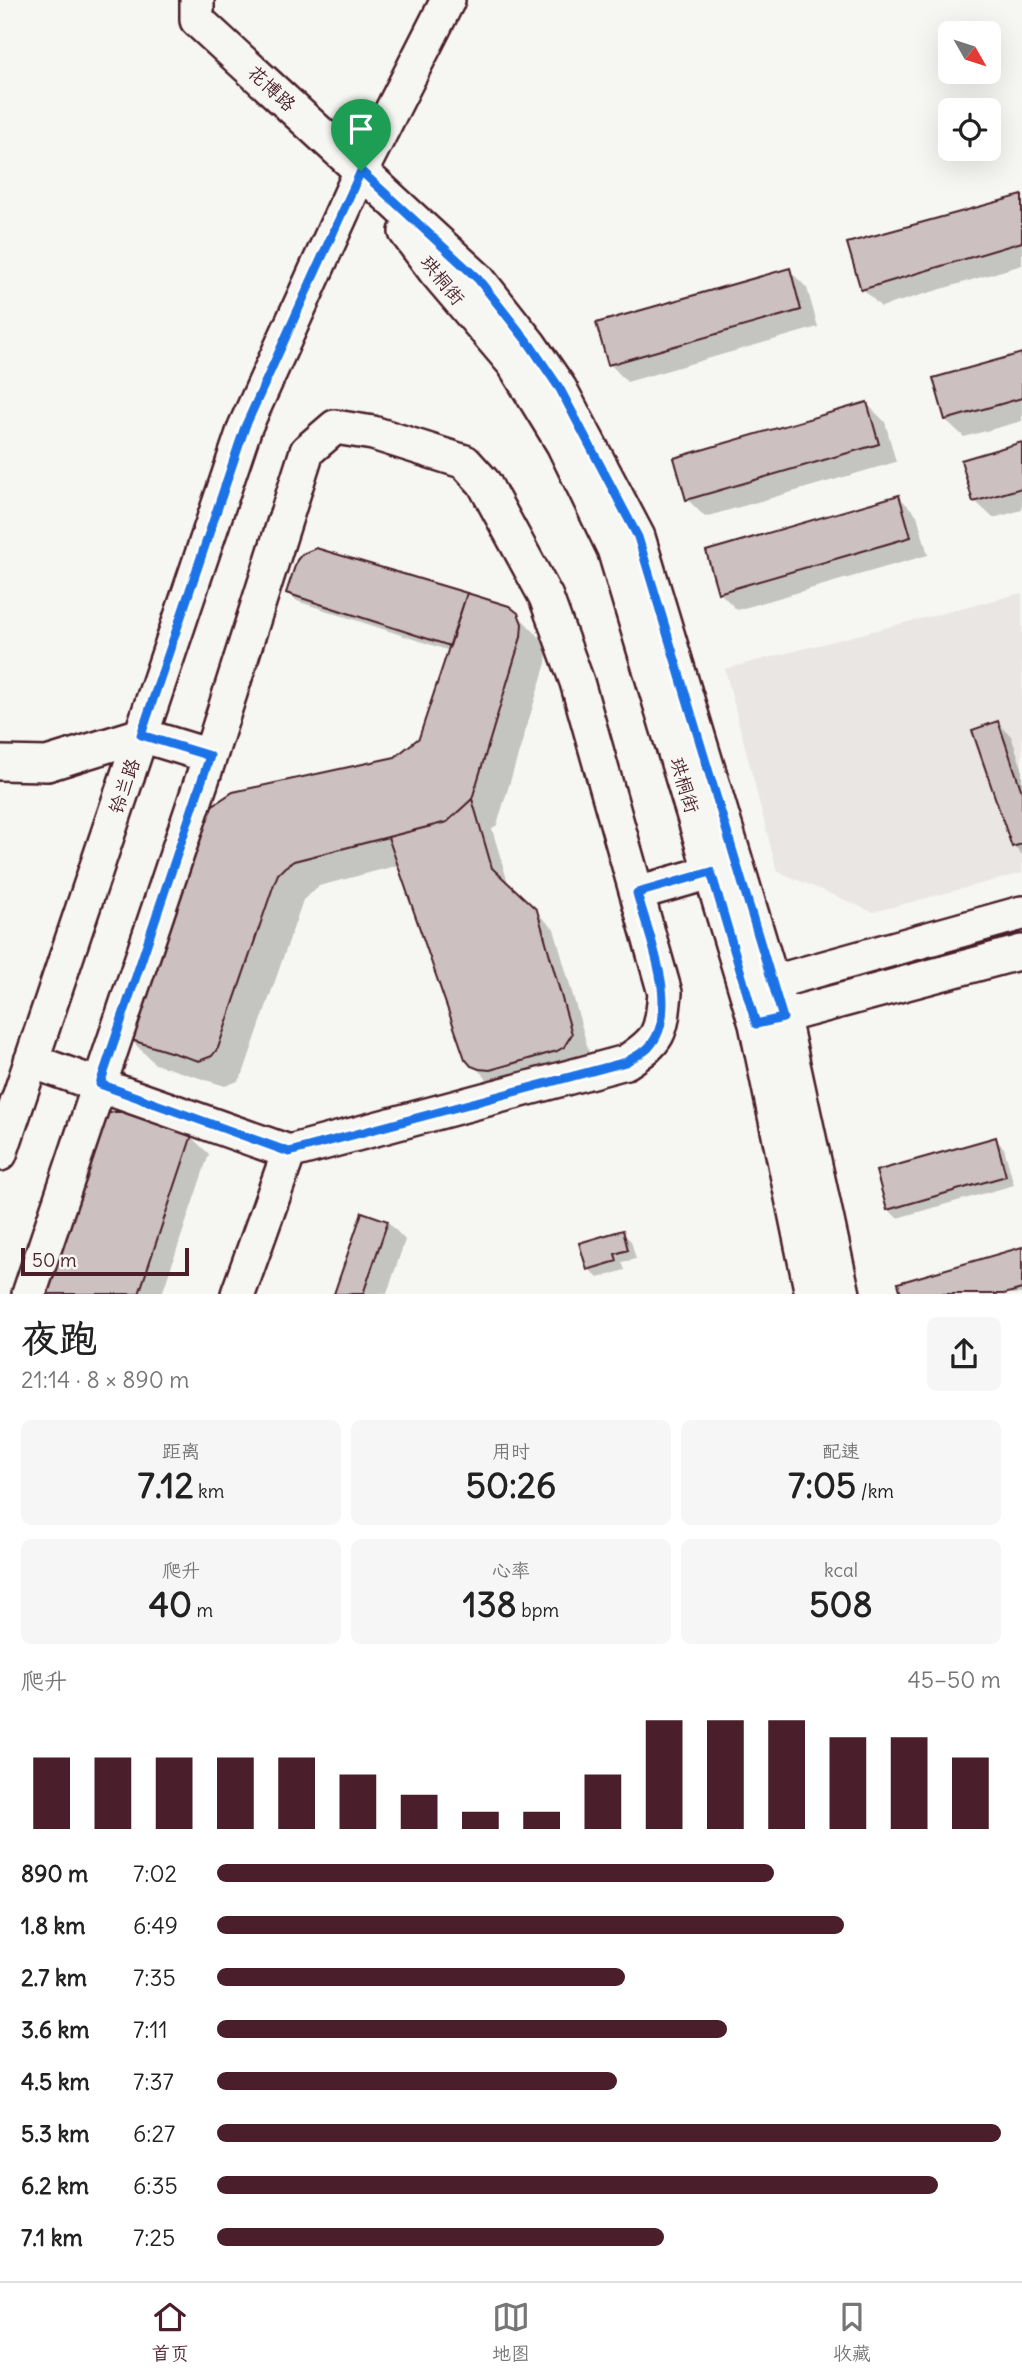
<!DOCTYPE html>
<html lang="zh">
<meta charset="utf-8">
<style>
:root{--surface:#fff;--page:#f6f6f6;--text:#222;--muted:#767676;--line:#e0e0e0;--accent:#4a1f2b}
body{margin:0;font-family:Delius,"LXGW WenKai TC",sans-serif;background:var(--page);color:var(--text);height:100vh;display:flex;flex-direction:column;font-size:26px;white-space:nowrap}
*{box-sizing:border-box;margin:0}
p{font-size:23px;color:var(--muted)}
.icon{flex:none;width:38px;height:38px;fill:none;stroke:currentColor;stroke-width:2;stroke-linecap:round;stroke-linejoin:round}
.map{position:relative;height:1294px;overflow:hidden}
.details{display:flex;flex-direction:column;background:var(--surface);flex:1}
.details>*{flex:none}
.needle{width:46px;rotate:129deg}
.tools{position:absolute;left:938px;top:21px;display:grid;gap:14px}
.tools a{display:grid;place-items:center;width:63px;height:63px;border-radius:10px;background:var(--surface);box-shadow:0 7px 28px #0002;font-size:35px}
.scale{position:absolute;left:21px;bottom:18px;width:168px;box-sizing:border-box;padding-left:7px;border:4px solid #4a1f2b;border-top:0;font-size:19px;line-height:24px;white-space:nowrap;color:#4a1f2b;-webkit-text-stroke:5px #f6f6f2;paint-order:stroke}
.pin{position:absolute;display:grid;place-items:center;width:60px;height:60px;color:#fff;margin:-72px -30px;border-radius:50% 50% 50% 0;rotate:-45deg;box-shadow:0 0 7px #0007}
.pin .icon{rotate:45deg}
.round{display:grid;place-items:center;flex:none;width:74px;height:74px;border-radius:10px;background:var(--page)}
.summary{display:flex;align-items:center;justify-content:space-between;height:119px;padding:0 21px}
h1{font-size:38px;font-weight:700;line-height:52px}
.figures{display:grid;grid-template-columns:repeat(3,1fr);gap:10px;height:119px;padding:7px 21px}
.figures div{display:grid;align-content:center;border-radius:10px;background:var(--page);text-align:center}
.figures b{font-size:35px;font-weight:700}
.figures small{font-size:19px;font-weight:400}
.figures p{font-size:19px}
.chart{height:196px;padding:14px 21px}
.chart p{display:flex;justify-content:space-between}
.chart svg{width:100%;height:126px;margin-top:7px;stroke:var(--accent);stroke-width:6}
ul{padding:0 21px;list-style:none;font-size:23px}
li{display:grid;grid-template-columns:112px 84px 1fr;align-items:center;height:52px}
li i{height:18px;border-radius:9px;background:var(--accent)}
.dock{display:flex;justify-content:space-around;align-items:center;height:98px;border-top:2px solid var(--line);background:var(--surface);font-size:19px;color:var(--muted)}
.dock a{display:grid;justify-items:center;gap:4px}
.dock .active{color:var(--accent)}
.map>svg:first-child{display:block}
.built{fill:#e9e6e3}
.shadow{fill:#0003}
.building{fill:#ccc1c0;stroke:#4a1f2b;stroke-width:2}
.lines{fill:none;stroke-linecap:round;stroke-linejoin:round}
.minor-casing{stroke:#4a1f2b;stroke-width:38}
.minor{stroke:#f6f6f2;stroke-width:33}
.route-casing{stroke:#fff;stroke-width:14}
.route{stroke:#1a73e8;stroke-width:9}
.labels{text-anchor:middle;stroke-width:6;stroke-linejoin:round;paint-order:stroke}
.street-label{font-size:19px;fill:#4a1f2b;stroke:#f6f6f2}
</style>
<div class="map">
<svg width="1022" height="1294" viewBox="0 0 1022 1294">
<rect width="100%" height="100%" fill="#f6f6f2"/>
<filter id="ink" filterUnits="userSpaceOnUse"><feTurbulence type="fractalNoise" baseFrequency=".0143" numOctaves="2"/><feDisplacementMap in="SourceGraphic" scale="14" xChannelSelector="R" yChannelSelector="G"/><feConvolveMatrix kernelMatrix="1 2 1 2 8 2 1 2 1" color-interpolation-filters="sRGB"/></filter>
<g filter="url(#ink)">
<!-- built -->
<path class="built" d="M1022,593V873L873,912L777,871L725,669Z"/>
<!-- shadow -->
<path class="shadow" d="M1022,197V265L881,307L863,289Z
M789,270L807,288L818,327L627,382L610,364Z
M1022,355V421L964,437L946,420Z
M867,404L885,422L896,462L705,517L687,499Z
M1022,444V510L993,518L975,501Z
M899,497L917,515L928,555L737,610L719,592Z
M288,592L517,614L543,641L547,651L546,663L497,825L492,829L509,886L554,929L589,1052L582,1064L491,1083L473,1065L399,865L319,886L303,900L243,1074L238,1081L225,1086L155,1064L130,1039L197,829L395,759L420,739L450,651L297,601Z
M998,723L1011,736L1022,768V855L1013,846Z
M122,1113L191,1137L209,1154L162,1294H48Z
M995,1139L1004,1148L1014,1185L897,1218L888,1209Z
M363,1214L388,1222L405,1240L387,1294H336Z
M622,1232L631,1241L636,1259L622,1262L625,1270L598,1278L589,1269Z
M1022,1249V1294H902Z"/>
<!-- building -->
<path class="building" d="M1022,195V242L861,290L847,243Z
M790,268L801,310L608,365L596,323Z
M1022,353V398L945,420L933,378Z
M867,402L879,444L686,500L674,458Z
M1022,442V488L973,502L961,460Z
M899,495L911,537L718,593L706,551Z
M316,548L467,593L450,646L286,593L297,560L302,554Z
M467,593L509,606L518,613L522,624L521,637L472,799L447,822L294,861L285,867L278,874L274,884L218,1048L212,1056L199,1061L128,1039L195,829L210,807L233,792L395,757L419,738Z
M998,721L1022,792V844L1012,847L972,730Z
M472,799L492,868L537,910L572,1034L564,1047L557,1051L490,1070L479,1069L471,1066L465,1059L388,837L447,822Z
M114,1112H122L192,1135L139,1294H46L106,1114Z
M996,1137L1006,1176L887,1210L876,1171Z
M362,1212L388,1221L363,1294H334Z
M623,1230L628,1250L615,1254L617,1261L587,1270L579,1243Z
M1022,1247V1289L1004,1294H901L898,1283Z"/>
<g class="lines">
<!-- minor casing -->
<g class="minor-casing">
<path id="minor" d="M197,0V20L478,279L530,345L560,389L638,537L783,1018L843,1294
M406,232L435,271L514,364L563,444L614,549L756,1024L812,1294
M0,763L47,764L141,735L210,756
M637,893L711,872
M751,987L774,982L1022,913
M761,1022L1022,952
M31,1061L289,1152
M0,1154L245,427L361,171L448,0
M29,1294L210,756L307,451L335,427L373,433L465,462L484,483L546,597L577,682L665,993C661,1033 661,1039 626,1062L289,1152L238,1294"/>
</g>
<!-- minor -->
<use href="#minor" class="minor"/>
</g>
</g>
<g class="lines" filter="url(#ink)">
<!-- route casing -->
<g class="route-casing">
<path id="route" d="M361,171L478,279L530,345L560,389L638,537L783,1018L756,1024L711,872L637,893C648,934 682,1011 649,1047C644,1053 633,1057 626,1062L289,1152L100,1084L210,756L141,735L245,427Z"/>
</g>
<!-- route -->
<use href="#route" class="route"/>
</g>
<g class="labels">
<!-- street labels -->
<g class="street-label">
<text transform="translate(272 88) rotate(43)" y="7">花博路</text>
<text transform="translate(443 280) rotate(51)" y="7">珙桐街</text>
<text transform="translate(685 785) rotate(73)" y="7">珙桐街</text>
<text transform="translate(124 786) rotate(-71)" y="7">铃兰路</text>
</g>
</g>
</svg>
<div class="tools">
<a><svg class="needle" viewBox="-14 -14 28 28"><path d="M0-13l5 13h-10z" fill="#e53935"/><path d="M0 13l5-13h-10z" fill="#767676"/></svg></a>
<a><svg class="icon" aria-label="locate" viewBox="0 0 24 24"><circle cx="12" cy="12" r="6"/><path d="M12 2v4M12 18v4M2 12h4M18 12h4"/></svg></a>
</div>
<div class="scale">50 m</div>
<div class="pin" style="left:361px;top:171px;background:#1e9e55"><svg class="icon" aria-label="arrive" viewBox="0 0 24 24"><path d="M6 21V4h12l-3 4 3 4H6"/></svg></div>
</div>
<section class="details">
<div class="summary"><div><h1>夜跑</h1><p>21:14 · 8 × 890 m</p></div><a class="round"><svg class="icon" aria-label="share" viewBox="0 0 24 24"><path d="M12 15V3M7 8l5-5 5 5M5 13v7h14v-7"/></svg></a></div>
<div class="figures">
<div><p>距离</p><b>7.12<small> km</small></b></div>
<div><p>用时</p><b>50:26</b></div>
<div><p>配速</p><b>7:05<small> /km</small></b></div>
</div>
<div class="figures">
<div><p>爬升</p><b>40<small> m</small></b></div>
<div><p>心率</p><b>138<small> bpm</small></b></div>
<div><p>kcal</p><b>508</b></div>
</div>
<div class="chart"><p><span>爬升</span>45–50 m</p>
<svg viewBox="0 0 160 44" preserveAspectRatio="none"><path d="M5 44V19M15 44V19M25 44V19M35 44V19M45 44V19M55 44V25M65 44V32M75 44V38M85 44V38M95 44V25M105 44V6M115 44V6M125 44V6M135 44V12M145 44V12M155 44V19"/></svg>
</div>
<ul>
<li><b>890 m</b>7:02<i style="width:71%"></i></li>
<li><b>1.8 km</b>6:49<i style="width:80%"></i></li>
<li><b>2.7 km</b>7:35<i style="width:52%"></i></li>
<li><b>3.6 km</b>7:11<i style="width:65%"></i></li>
<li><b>4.5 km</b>7:37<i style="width:51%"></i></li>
<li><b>5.3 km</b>6:27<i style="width:100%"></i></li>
<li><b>6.2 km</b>6:35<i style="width:92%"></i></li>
<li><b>7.1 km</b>7:25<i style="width:57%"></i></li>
</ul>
</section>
<nav class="dock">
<a class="active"><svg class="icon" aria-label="home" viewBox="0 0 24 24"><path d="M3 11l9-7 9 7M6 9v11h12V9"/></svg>首页</a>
<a><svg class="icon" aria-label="map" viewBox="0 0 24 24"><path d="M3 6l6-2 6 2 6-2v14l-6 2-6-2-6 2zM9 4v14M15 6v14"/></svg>地图</a>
<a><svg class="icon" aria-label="saved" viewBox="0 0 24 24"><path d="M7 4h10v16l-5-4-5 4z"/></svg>收藏</a>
</nav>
